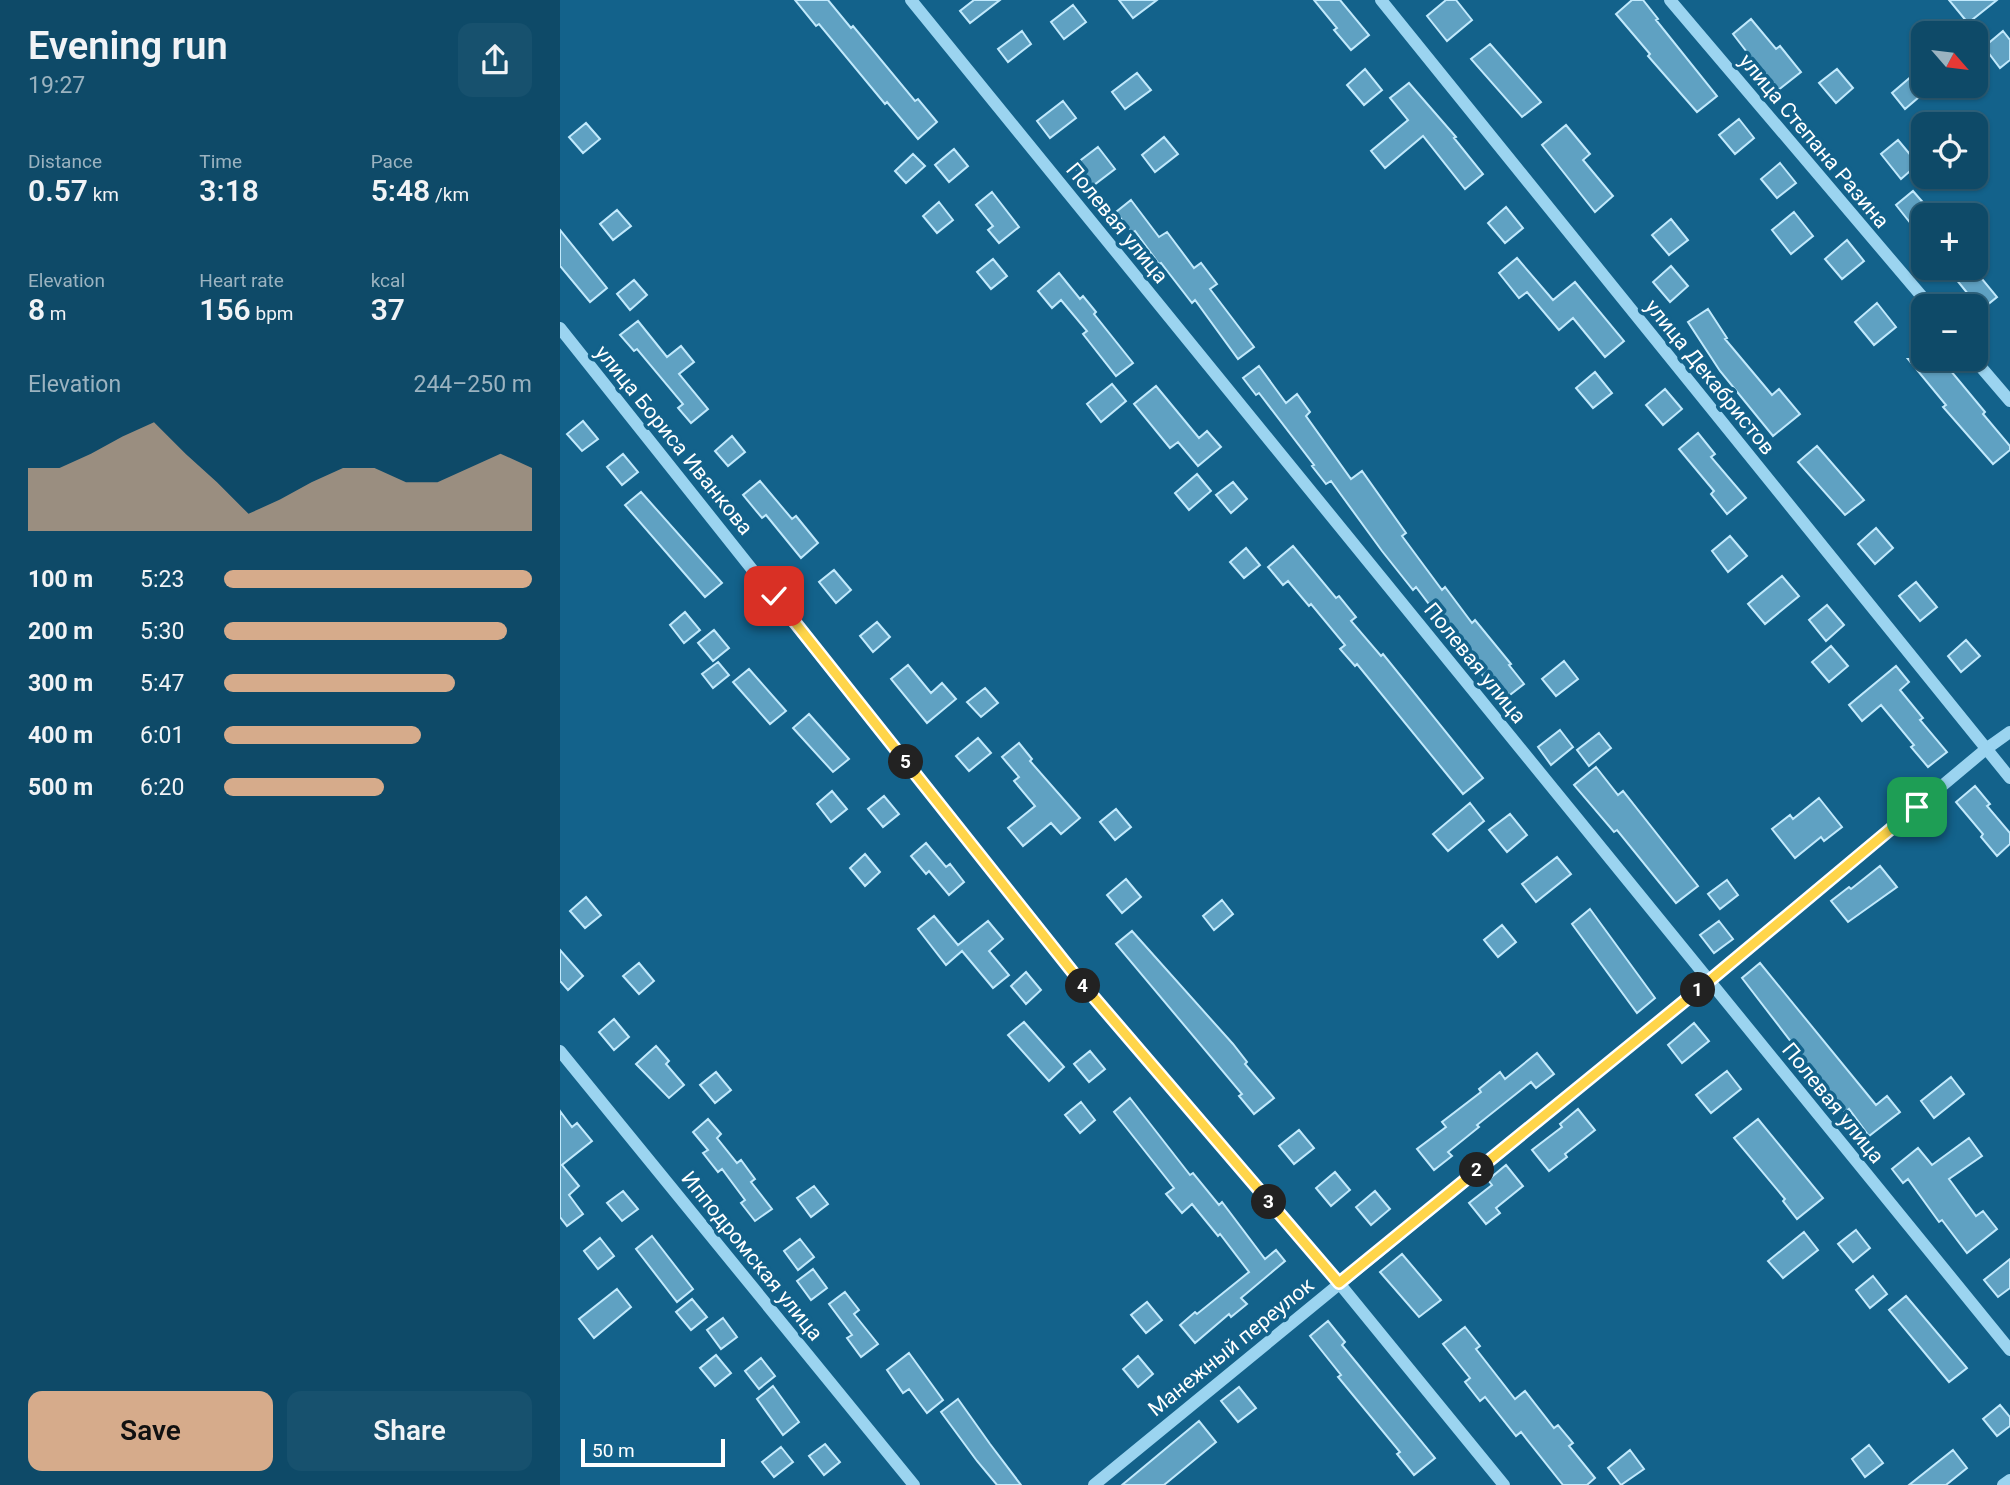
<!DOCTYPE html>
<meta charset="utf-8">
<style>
:root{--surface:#0e4a68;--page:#17516e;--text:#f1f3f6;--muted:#9bb3c0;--line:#2e627c;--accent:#d6ab8b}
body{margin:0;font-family:Roboto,sans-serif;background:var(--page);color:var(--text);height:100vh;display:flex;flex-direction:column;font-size:26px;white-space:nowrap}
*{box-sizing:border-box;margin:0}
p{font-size:23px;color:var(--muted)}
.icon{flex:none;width:38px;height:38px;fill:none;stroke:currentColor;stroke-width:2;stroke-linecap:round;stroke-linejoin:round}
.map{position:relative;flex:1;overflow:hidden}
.drawer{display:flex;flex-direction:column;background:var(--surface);width:560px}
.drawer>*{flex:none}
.needle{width:46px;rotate:118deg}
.tools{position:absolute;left:1351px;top:21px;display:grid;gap:14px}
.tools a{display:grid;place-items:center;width:77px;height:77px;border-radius:14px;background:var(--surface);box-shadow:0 2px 5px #0004,0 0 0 2px var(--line);font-size:35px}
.scale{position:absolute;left:21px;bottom:18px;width:144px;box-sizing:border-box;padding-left:7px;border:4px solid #fff;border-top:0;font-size:19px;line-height:24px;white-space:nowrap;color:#fff;-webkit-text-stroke:5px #13628b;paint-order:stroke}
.pin{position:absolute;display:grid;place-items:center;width:60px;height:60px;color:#fff;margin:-30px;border-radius:14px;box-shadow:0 4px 10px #0006}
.km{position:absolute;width:35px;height:35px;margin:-18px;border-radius:50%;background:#222;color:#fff;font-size:19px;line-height:35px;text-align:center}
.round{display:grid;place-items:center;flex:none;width:74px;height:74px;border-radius:14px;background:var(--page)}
.summary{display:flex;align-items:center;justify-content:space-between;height:119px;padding:0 28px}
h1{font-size:38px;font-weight:600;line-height:52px}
.figures{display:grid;grid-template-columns:repeat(3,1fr);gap:10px;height:119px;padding:7px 28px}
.figures div{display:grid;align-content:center}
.figures b{font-size:30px;font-weight:600}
.figures small{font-size:19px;font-weight:400}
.figures p{font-size:19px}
.chart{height:196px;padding:14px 28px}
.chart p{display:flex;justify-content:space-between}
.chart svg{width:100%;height:126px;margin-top:7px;fill:var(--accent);opacity:.7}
.button{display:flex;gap:14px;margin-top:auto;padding:14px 28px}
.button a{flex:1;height:80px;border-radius:14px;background:var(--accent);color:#111;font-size:28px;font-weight:600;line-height:80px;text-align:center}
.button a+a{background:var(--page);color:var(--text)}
ul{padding:0 28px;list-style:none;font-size:23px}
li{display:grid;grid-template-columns:112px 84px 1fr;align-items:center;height:52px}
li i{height:18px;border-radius:9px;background:var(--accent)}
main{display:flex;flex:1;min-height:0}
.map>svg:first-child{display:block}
.building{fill:#5fa1c2;stroke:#c1e9fc;stroke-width:2}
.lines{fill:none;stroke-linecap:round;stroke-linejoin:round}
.minor{stroke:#9bd4f0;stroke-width:12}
.route-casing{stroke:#fff;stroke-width:14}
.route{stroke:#ffd54a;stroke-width:9}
.labels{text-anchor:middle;stroke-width:7;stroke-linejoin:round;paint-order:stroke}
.street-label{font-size:21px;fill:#fff;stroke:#13628b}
</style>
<main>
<section class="drawer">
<div class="summary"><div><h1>Evening run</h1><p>19:27</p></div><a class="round"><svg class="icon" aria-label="share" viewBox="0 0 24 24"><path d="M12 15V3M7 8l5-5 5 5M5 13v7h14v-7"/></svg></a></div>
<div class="figures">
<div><p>Distance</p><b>0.57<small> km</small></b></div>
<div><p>Time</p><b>3:18</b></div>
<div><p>Pace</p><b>5:48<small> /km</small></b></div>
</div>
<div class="figures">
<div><p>Elevation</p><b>8<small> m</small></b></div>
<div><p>Heart rate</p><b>156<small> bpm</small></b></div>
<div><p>kcal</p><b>37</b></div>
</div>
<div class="chart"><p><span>Elevation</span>244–250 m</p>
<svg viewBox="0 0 160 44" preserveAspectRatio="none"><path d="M0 44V22L10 22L20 17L30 11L40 6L50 17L60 27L70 38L80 33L90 27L100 22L110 22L120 27L130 27L140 22L150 17L160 22V44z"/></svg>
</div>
<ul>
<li><b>100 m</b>5:23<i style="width:100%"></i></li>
<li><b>200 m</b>5:30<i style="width:92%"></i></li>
<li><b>300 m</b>5:47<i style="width:75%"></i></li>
<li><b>400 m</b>6:01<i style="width:64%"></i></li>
<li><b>500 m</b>6:20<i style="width:52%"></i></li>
</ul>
<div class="button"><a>Save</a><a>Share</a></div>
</section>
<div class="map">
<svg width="1450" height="1485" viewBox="0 0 1450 1485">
<rect width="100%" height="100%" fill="#13628b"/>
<!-- building -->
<path class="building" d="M235,0H268L291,28L293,26L355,101L358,99L377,122L358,139L327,102L325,104L259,24L256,26Z
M414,0H440L410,23L400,11Z
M559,0H597L573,18Z
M754,0H780L809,35L791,50L774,30L777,28Z
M886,0H896L912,20L887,41L867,16Z
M1072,0H1083L1098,19L1096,20L1157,96L1137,112L1088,56L1090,54L1056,14Z
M1389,0H1437L1408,23Z
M513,5L526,22L504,39L491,22Z
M1191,19L1216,49L1220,46L1241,72L1217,91L1173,34Z
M462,31L471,44L448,62L438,49Z
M1443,31L1450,40V60L1440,68L1424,47Z
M930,44L981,102L962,117L911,59Z
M805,69L822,90L804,105L787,85Z
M1277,69L1293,88L1276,103L1259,83Z
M577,73L591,90L565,109L552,92Z
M1353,75L1366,91L1345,109L1332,93Z
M849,83L896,137L894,138L923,174L905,189L863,136L825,168L811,151L848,120L830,98Z
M503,101L516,118L490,138L477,121Z
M1179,119L1194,138L1175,154L1159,135Z
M26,123L40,139L23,153L9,137Z
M1006,125L1030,154L1023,160L1053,196L1035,212L982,145Z
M604,137L618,154L595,172L582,155Z
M1338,140L1358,164L1341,179L1321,154Z
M538,147L555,169L530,188L513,166Z
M394,149L408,166L389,182L375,165Z
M353,154L365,166L346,183L335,171Z
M1220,163L1236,183L1217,198L1201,179Z
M1353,191L1374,215H1363V239L1336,205Z
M432,192L459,227L439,243L428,230L433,226L416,205Z
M571,200L599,237L607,232L634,268L641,263L657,284L650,289L694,347L678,359L635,300L632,303L601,263L599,264L575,231L572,233L556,212Z
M379,202L393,220L377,233L363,216Z
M946,207L963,228L945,243L928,223Z
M57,210L71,226L53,240L40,224Z
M1234,212L1253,236L1231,254L1212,230Z
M1111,219L1128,240L1109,255L1092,235Z
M0,230L47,288L30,302L0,266Z
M1287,240L1304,261L1282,279L1265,259Z
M957,258L993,300L1015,282L1064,341L1045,357L1013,318L999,330L967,292L959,298L939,273Z
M433,259L447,276L431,289L417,272Z
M1111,266L1128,286L1110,302L1093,282Z
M1387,268H1413L1437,297L1421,310Z
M499,273L520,299L523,296L536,312L534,314L573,363L556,376L523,334L527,331L501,300L492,308L478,291Z
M74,280L87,295L70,310L57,294Z
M1317,303L1336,327L1314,345L1295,322Z
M1148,309L1167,338L1165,339L1212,395L1219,389L1240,414L1213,436L1160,371L1128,322Z
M78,321L107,357L121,346L134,362L119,374L148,409L131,423L118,408L123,404L77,349L74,351L60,335Z
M1348,359H1381L1425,412L1423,414L1450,446V450L1433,464L1383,407L1386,405Z
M699,366L726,403L737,394L750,412L746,416L791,479L802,471L846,533L842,536L882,590L885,587L912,623L915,620L951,664L949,665L964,684L942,701L856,587L853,590L822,551L771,481L766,484L752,466L754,465L699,393L696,395L683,378Z
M1035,372L1052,393L1033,408L1016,388Z
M552,384L566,401L541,422L527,404Z
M596,386L639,438L647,431L661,447L638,466L618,442L610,448L574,404Z
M1105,389L1122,409L1103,425L1086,405Z
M23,421L38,439L22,451L7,434Z
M1138,433L1155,454L1151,457L1186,498L1167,514L1151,494L1154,491L1119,449Z
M172,436L185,452L168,466L155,451Z
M1257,446L1304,500L1285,515L1238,462Z
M63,454L78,472L62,485L47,467Z
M637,474L651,491L629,510L615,493Z
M200,481L232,519L236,516L258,543L241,558L206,515L202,518L183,495Z
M673,482L687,499L671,513L656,495Z
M81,492L162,583L145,597L65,505Z
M1316,528L1333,548L1315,564L1298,544Z
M1170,536L1187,556L1168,572L1152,551Z
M733,546L776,598L779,596L796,617L791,621L821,656L823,654L923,778L903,794L797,664L795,666L780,649L785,645L751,604L749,606L728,581L723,585L708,567Z
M686,548L700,565L684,578L670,562Z
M274,570L291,590L276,603L259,582Z
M1222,576L1239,596L1205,624L1188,604Z
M1356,582L1377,607L1360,621L1339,596Z
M1267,605L1284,625L1266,641L1249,620Z
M125,612L140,630L124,643L110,625Z
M317,622L330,637L313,652L300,636Z
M154,630L169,648L153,661L138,643Z
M1406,640L1420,656L1401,672L1388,656Z
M1271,646L1288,666L1269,682L1252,662Z
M1004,661L1018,679L996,696L982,679Z
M158,662L169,675L153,688L142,674Z
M348,665L371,693L382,683L396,699L367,723L331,679Z
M1336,666L1349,682L1340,690L1363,718L1360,720L1387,752L1368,767L1351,747L1354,745L1321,705L1302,721L1289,705Z
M189,669L226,711L210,724L173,682Z
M425,688L438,703L421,717L407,702Z
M249,714L289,759L273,772L233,728Z
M1000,730L1013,747L991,765L978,747Z
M1039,733L1051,748L1029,766L1017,750Z
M418,738L431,753L409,771L396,756Z
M459,743L472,759L470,761L520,818L501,834L491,823L463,846L448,828L475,806L454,781L459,777L442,757Z
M1036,767L1058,795L1063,791L1138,886L1116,903L1057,830L1054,832L1014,785Z
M1415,786L1430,804L1427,806L1450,833V844L1437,856L1421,837L1423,834L1396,802Z
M272,791L287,809L271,822L257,804Z
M324,796L339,814L323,827L308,809Z
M1259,798L1282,827L1264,841L1261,837L1235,858L1212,829L1230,815L1233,819Z
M910,803L924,821L888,851L873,834Z
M556,809L571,827L555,840L540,822Z
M950,814L967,835L947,852L929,830Z
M366,843L386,867L390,864L404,882L389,895L369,871L366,874L351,856Z
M305,854L320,872L305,886L290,868Z
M997,857L1011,874L976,902L962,884Z
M1320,866L1337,887L1288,922L1271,901L1289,887L1291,889Z
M566,879L581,897L562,913L547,895Z
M1167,880L1178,895L1160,909L1148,894Z
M26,897L41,915L25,928L10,911Z
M662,900L673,914L654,930L643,916Z
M1030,909L1095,998L1077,1013L1012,924Z
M374,916L398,945L428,921L443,939L429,951L449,975L433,988L402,951L386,965L358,929Z
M1159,921L1173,939L1154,953L1140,935Z
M942,925L956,942L938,957L924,940Z
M572,931L673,1044L687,1062L685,1064L714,1098L694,1114L679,1096L682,1094L556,944Z
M0,950L23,976L8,990L0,981Z
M79,963L94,981L79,994L63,976Z
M1200,963L1316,1105L1327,1096L1340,1112L1309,1136L1289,1109L1285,1112L1182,978Z
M466,972L481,990L466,1004L451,986Z
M54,1019L69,1037L54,1050L39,1032Z
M464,1022L504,1067L489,1081L448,1035Z
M1134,1023L1149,1041L1122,1063L1108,1045Z
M96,1046L109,1061L106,1064L124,1085L109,1098L76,1064Z
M530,1051L545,1069L529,1082L514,1064Z
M977,1053L994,1074L976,1088L971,1082L917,1125L919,1127L888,1152L892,1156L874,1170L857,1149L886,1127L882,1122L921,1092L919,1089L940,1072L945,1079Z
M1167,1071L1181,1089L1151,1113L1136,1095Z
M156,1072L171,1090L155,1103L140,1085Z
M1391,1077L1404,1094L1374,1118L1361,1101Z
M570,1098L630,1175L633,1173L659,1205L662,1202L705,1259L716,1250L725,1261L681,1298L687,1304L671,1317L669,1314L635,1343L620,1325L635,1312L637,1314L689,1272L660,1234L658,1236L632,1204L622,1213L606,1194L614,1188L554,1112Z
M521,1102L535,1120L520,1133L505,1115Z
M1018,1109L1035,1130L1005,1154L1007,1157L989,1171L972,1150L1002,1127L1000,1124Z
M0,1111L12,1127L17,1123L32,1141L2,1165L19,1186L9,1195L23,1214L7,1226L0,1217Z
M148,1119L161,1134L157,1138L177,1163L181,1160L195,1179L191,1182L212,1209L195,1221L181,1203L185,1200L162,1169L158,1172L143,1153L148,1150L133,1132Z
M1198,1119L1263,1198L1237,1219L1223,1201L1225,1199L1174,1138Z
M739,1130L754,1148L734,1164L719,1146Z
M1409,1138L1422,1156L1389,1179L1416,1216L1423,1211L1437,1229L1407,1253L1382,1220L1379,1222L1348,1179L1343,1183L1332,1169L1358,1148L1372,1165Z
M946,1165L963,1186L936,1208L940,1213L926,1224L909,1203L932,1185L928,1180Z
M775,1172L790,1190L771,1206L756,1188Z
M254,1186L268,1204L251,1217L237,1198Z
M63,1191L78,1209L62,1221L47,1203Z
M815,1191L830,1209L811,1225L796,1207Z
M1296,1230L1310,1248L1293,1262L1278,1244Z
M1244,1232L1258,1250L1223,1278L1208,1261Z
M92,1236L133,1289L117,1302L76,1249Z
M40,1238L54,1256L38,1269L24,1251Z
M240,1239L254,1257L238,1270L224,1251Z
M842,1254L881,1300L859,1317L820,1272Z
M1450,1259V1288L1438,1297L1424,1280Z
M253,1269L267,1288L251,1300L237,1281Z
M1313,1276L1327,1294L1310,1308L1296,1290Z
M57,1289L71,1307L34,1338L19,1319Z
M285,1292L299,1310L294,1314L318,1344L301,1357L287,1338L292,1335L269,1304Z
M1346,1296L1407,1368L1389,1382L1329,1310Z
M132,1299L147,1317L131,1330L116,1312Z
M587,1302L602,1320L586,1333L571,1315Z
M163,1318L177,1337L161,1349L147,1330Z
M768,1321L785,1342L782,1345L875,1458L854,1475L837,1454L840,1452L778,1377L781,1375L750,1336Z
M905,1327L920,1346L916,1349L955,1399L965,1391L994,1428L998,1425L1013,1443L1009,1446L1035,1478L1027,1485H1003L961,1432L956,1436L925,1397L920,1401L905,1382L910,1378L883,1344Z
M349,1353L383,1400L367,1413L349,1389L343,1393L327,1370Z
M156,1355L171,1373L155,1386L140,1368Z
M578,1356L593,1374L578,1387L563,1369Z
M201,1358L215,1376L199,1389L185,1371Z
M213,1386L239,1422L223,1435L197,1399Z
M679,1387L696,1408L678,1422L661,1401Z
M398,1399L430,1444L461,1485H437L417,1461L381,1412Z
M1440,1405L1450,1417V1426L1437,1436L1423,1419Z
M639,1421L656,1442L621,1471L604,1485H562Z
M265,1444L280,1462L264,1475L249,1456Z
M1309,1445L1323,1463L1305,1477L1292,1459Z
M221,1447L233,1462L214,1477L202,1462Z
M1070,1450L1084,1469L1061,1485L1048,1468Z
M1393,1450L1407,1468L1386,1485H1349Z"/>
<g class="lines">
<!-- minor -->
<path class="minor" d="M351,0L1450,1350
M821,0L1450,778
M1110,0L1370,306
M0,328L519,980L779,1283L944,1485
M1414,359L1450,401
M0,1051L354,1485
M534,1485L1149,981L1426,749L1450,732
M1443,1485L1450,1480"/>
</g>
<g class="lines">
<!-- route casing -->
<g class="route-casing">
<path id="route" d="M214,596L519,980L779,1283L1149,981L1357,807"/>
</g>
<!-- route -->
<use href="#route" class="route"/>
</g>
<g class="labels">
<!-- street labels -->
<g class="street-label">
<text transform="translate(1254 141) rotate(50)" y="7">улица Степана Разина</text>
<text transform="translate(557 223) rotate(51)" y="7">Полевая улица</text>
<text transform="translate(1150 377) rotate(51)" y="7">улица Декабристов</text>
<text transform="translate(114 440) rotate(51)" y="7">улица Бориса Иванкова</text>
<text transform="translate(915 663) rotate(51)" y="7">Полевая улица</text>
<text transform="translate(1273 1103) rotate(51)" y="7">Полевая улица</text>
<text transform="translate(192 1256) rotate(51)" y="7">Ипподромская улица</text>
<text transform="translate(671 1347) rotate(-39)" y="7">Манежный переулок</text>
</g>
</g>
</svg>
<div class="tools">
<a><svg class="needle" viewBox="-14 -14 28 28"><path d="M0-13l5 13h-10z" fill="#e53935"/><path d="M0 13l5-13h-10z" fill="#9bb3c0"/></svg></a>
<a><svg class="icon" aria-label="locate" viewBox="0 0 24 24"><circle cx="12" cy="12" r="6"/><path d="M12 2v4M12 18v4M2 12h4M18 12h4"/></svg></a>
<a>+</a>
<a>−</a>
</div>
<div class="scale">50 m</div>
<div class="pin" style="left:1357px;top:807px;background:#1e9e55"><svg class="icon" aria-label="arrive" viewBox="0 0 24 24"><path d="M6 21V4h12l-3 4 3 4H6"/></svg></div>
<div class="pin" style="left:214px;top:596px;background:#d93025"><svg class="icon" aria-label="check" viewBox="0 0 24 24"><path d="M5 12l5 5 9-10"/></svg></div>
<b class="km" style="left:1138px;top:990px">1</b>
<b class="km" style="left:917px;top:1170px">2</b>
<b class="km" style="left:709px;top:1202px">3</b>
<b class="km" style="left:523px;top:986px">4</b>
<b class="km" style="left:346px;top:762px">5</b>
</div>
</main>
